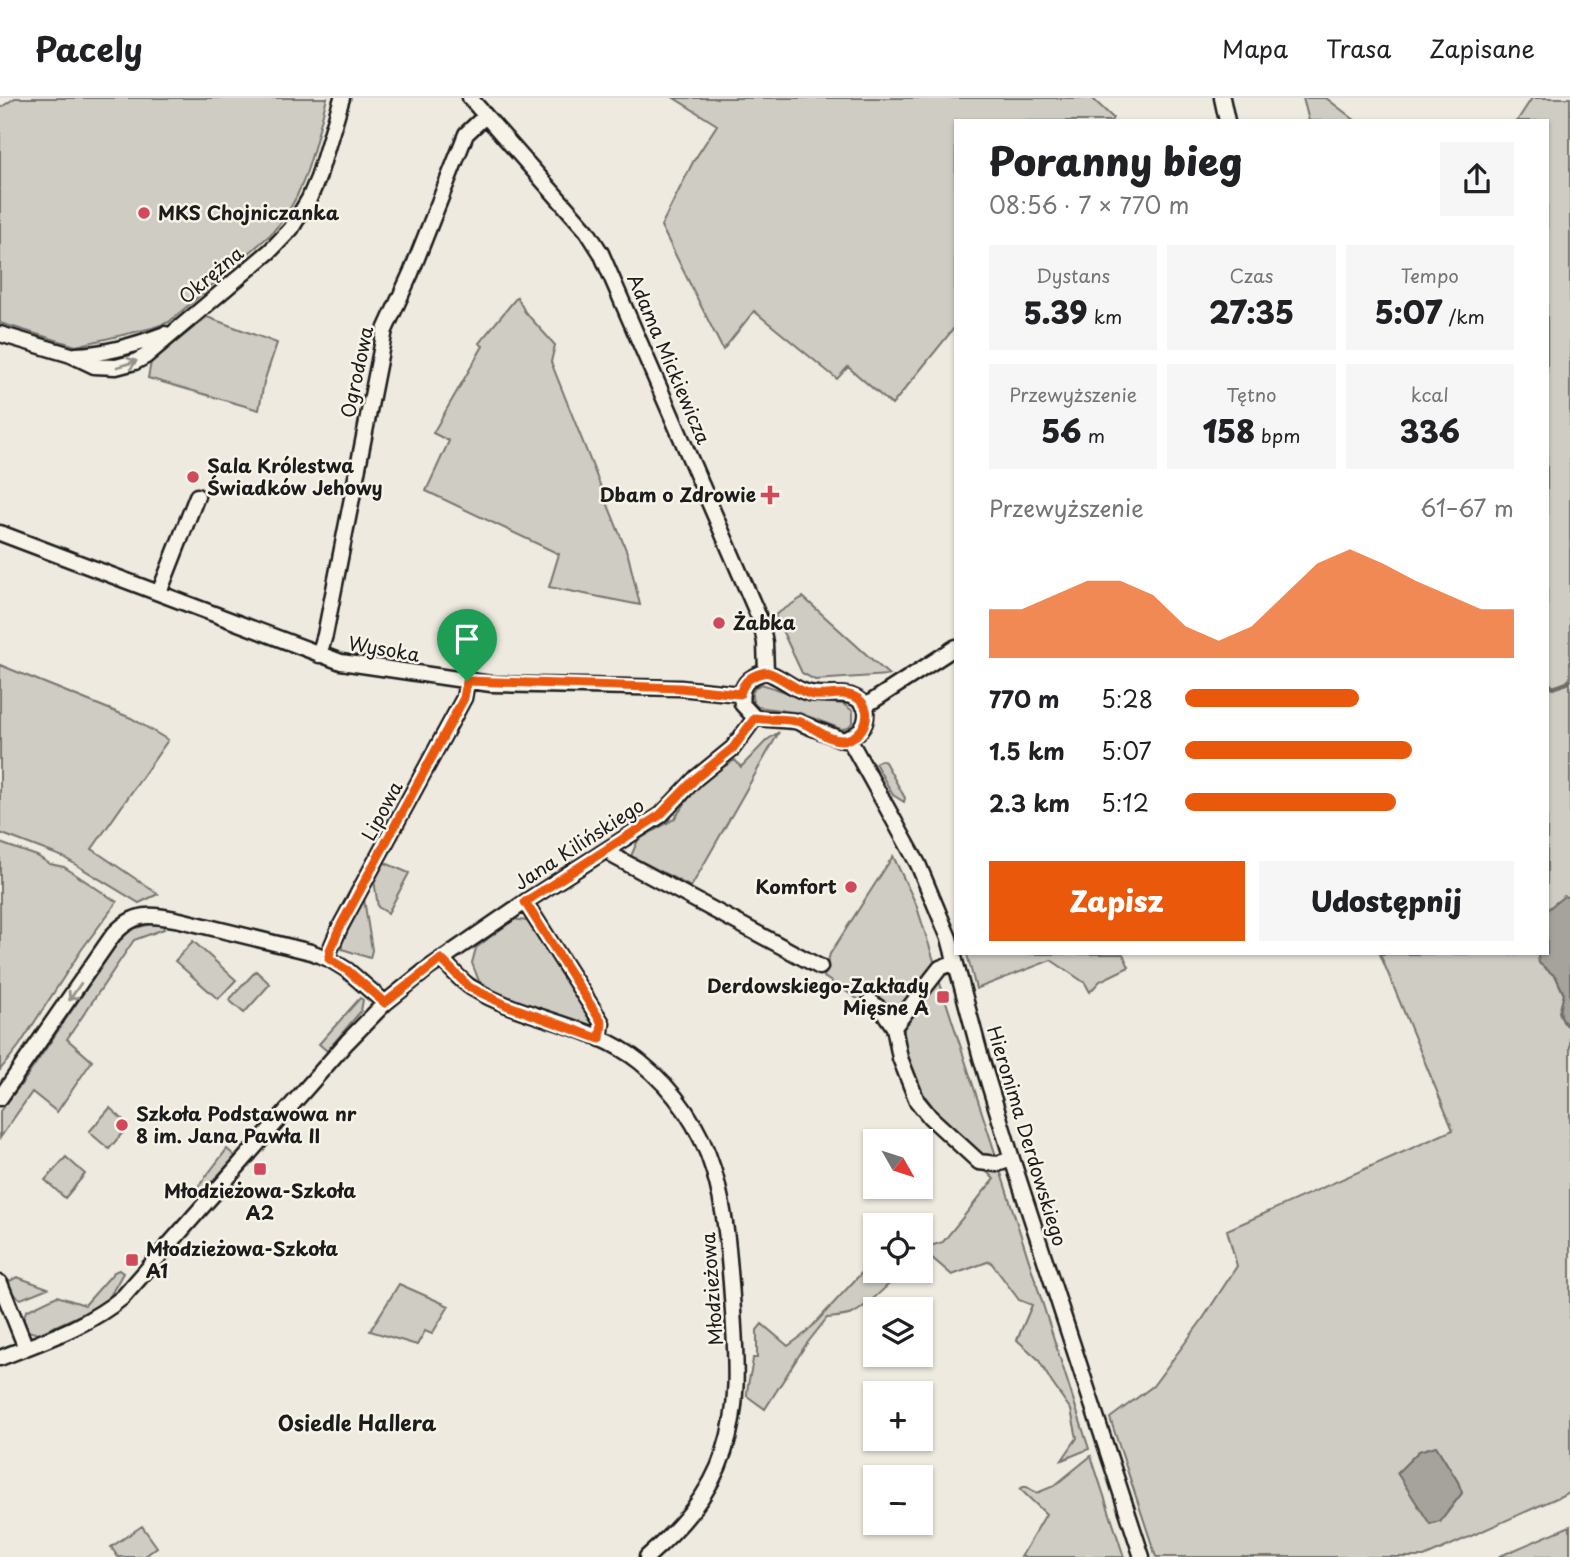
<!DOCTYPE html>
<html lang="pl">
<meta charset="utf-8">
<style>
:root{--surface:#fff;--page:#f6f6f6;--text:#202124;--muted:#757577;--line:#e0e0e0;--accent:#ea580c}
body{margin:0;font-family:"Playpen Sans",sans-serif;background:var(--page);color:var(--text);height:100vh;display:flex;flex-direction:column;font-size:26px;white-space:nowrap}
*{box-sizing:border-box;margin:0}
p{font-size:23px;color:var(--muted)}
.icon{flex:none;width:38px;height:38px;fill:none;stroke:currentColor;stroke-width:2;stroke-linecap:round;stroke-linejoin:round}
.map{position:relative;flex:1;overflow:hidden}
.panel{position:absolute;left:954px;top:21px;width:595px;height:836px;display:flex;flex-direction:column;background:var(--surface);border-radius:0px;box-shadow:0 2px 5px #0004}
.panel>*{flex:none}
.needle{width:46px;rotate:129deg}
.controls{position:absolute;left:863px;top:1031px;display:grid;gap:14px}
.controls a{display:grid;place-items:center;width:70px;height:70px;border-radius:0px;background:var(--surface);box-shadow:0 2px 5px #0004;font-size:35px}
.pin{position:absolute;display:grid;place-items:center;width:60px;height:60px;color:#fff;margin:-72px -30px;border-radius:50% 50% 50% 0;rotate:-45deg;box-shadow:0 0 7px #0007}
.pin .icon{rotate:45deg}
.round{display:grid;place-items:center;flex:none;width:74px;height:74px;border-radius:0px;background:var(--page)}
.head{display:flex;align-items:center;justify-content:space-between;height:119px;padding:0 35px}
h1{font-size:38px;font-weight:800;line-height:52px}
.stats{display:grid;grid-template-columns:repeat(3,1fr);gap:10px;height:119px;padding:7px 35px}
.stats div{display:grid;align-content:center;border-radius:0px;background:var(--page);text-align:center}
.stats b{font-size:30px;font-weight:800}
.stats small{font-size:19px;font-weight:400}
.stats p{font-size:19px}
.chart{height:196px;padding:14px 35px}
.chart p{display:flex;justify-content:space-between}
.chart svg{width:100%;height:126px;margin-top:7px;fill:var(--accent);opacity:.7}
.cta{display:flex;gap:14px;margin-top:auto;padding:14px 35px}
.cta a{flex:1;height:80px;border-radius:0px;background:var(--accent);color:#fff;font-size:28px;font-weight:800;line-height:80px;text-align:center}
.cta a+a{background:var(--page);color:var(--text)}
ul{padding:0 35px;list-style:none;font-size:23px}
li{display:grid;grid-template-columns:112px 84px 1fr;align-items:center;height:52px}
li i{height:18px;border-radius:9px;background:var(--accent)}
header{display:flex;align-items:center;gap:42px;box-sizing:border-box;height:98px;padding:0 35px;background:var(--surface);border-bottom:2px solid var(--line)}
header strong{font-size:33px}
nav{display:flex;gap:38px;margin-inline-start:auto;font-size:24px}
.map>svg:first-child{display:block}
.green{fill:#cfccc3;stroke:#767470;stroke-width:2;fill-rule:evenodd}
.water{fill:#a6a39d;stroke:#6f6d69;stroke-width:2}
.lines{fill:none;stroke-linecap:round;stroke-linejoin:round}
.stream{stroke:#6f6d69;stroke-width:4.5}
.minor-casing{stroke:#1c1c1c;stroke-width:19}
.minor{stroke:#f7f3e8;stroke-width:14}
.oneway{stroke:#94928c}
.route-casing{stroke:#fff;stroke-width:14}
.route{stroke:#ea580c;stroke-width:9}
.poi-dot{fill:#d1495b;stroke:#f7f3e8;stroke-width:2.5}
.labels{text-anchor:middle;stroke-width:5;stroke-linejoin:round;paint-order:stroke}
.poi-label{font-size:19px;font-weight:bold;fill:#1c1c1c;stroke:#f7f3e8;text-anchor:start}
.street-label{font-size:19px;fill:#1c1c1c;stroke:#f7f3e8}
.neighbourhood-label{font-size:21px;font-weight:bold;fill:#1c1c1c;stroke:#f7f3e8}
</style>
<header>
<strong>Pacely</strong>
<nav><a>Mapa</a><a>Trasa</a><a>Zapisane</a></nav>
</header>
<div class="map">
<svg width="1570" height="1459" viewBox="0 0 1570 1459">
<rect width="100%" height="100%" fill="#eeeae0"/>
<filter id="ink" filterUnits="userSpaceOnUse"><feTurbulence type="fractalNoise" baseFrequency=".0143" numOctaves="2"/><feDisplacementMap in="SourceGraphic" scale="14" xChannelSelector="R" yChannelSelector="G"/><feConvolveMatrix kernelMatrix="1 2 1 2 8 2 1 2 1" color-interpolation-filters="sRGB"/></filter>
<g filter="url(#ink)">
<!-- green -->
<path class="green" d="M15,0H327C314,48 306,100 270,137L169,224L152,230L76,248L0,225V10Z
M674,0H1092L1113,20L1111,23H956L955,229L892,307L848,269L837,281L754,213L723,252L661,128L693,64L717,27Z
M1303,0H1326L1356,23H1309Z
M1532,0H1570V800L1564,799L1547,812V23H1517Z
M517,199L525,214L555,247L551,264L628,457L640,507L549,489L559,456L426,393L449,343L433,335L483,248L479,245Z
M207,219L277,245L264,284L259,312L148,280L151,264Z
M803,499L889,577L815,582L802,575L775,517Z
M0,567L131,620L168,642L92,751L158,796L139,805L63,759L0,735Z
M761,586L814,603L843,606L853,613V624L848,630L841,631L800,615L758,609C749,602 750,591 761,586Z
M779,634L691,789L631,758L638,742L674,721L697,689L709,678L735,662L741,669L767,642Z
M881,662L885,664L905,700L904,704L893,697L875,665Z
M0,745L37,758L50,766L64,769L117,804L82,851L19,948L0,972Z
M893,758L916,806L935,866L907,906L895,909L883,906L876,913L824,879L830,856Z
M383,764L409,775L388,815L378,809L374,782Z
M364,801L372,852L370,860L342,851V844Z
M513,821L527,823L537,836L592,925V930L506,900L479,883L472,865L476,850Z
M151,826L163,827L164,831L134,842L67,941L92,963L57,1014L32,994L0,1040V1013L24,983L118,844L132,831Z
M193,843L236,882L218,901L175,863Z
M967,856H1123L1129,869L1100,883L1090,894L1085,885L1051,862L976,891Z
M1380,856H1538L1539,865L1556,879L1564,897L1559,914L1563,924L1570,930V1394L1424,1459H1156L1110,1320L1153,1288L1202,1222L1237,1168L1227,1132L1453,1032ZM1436,1348L1458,1384L1462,1395L1441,1423Z
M256,873L270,886L244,915L229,902Z
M938,879L997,1061H985L970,1050L936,1013L914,983L902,941L906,922Z
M360,900L363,902L361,913L327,953L319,946Z
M110,1010L129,1027L109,1051L89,1034Z
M227,1051L236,1059L199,1097L195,1093Z
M66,1059L85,1076L65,1100L45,1082Z
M984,1071L1000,1072L1089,1351L1062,1362L1077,1340L1071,1312L1052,1285L1038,1261L1017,1242L1032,1207L1019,1202L990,1163L952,1177L931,1159L921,1164V1151L943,1144L994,1081Z
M875,1166V1172L905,1173C887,1185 874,1204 854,1215C847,1219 836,1219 827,1220L805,1248L765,1311L747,1298C747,1283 752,1274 753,1260H757V1232L762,1226L788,1248L807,1234L868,1168Z
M119,1172L123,1175L109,1200L89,1213L38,1236L28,1233L23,1222L26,1213L57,1198L85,1207L114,1174Z
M17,1179L48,1190L21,1201L10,1194L6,1185Z
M399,1186L449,1208L432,1236L425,1233L417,1247L370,1233Z
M1091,1358L1124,1459H1021L1046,1416L1020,1391L1025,1388L1037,1395L1054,1388Z
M142,1428L157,1449L144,1459H118L111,1449Z
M1570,1428V1459H1498Z"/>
<!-- water -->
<path class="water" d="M1564,798L1570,800V930C1557,919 1560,911 1564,896L1556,879L1539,865L1538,856H1547V812Z
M1436,1348L1458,1384L1462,1395L1440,1423L1430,1426L1397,1375L1419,1353Z"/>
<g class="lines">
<!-- stream -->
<path class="stream" d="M1547,584L1553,590L1567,585L1570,582"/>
<!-- minor casing -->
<g class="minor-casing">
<path id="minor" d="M470,0L587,133L601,155L761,524L765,545L766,574
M1222,0L1227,23
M0,236L71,257L94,268L116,269L135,264L146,258L270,153L291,131L309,101L318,80L342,0
M76,257C107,256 136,247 165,236
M0,435L341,564L491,586L680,590L740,596
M159,495L197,398
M319,557L325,537L385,232L411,175L466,36L485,18
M766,574C780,578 791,590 806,594C827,601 855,587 866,612C868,628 858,638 843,642L795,623L755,620L742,606C739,588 748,578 766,574Z
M865,608L956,549
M849,641L918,766L949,840L981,960L1012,1061L1142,1459
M610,750L615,759L820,869
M525,804L602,925L600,941
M329,861L330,852L340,829L464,600L467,583
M441,861C451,870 460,883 472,890C524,922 592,925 640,964C723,1031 726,1116 733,1213C736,1261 740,1307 724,1354C710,1397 680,1430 647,1459
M870,903L883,913L894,929L900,960L917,1003L930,1019L979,1064L997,1066L1012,1061
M894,929L940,870L955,864
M0,1000L113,837C135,813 150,816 180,822L311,854L329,861L347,872L385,905
M0,1185L26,1250
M0,1260C43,1243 87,1229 123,1199L347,944L385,905L426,872L525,804L661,717L696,680L733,650L755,620"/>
</g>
<!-- minor -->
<use href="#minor" class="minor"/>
</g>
<!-- one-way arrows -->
<defs><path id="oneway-shaft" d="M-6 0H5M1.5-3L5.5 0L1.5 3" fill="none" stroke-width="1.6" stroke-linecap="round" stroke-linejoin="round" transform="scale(1.75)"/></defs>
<g class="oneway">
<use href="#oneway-shaft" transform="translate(127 266) rotate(-17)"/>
<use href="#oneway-shaft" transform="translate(75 894) rotate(124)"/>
</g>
</g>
<g class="lines" filter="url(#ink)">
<!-- route casing -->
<g class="route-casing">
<path id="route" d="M766,574C783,578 796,594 814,597C828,599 844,592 857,600C877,612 863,642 842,642C829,643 815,630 803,625C787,619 771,623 755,620L733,650L696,680L660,717L525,804L602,925L600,941L506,907L469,889L441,861L385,905L347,872L329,861L330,852L340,829L464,600L467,583L680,590L740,596C744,582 752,577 766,574Z"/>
</g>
<!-- route -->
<use href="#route" class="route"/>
</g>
<!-- markers -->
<g class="poi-dot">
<circle cx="144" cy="115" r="7"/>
<circle cx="193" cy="379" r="7"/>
<path d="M766.5 386.5h7v7h7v7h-7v7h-7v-7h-7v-7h7z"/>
<circle cx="719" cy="525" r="7"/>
<circle cx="851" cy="789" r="7"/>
<rect x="936" y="892" width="14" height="14" rx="3.5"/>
<circle cx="122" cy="1027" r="7"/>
<rect x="253" y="1064" width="14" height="14" rx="3.5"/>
<rect x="125" y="1155" width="14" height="14" rx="3.5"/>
</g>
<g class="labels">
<!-- poi labels -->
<g class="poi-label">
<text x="158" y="122">MKS Chojniczanka</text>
<text x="207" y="375">Sala Królestwa<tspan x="207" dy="22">Świadków Jehowy</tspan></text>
<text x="756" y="404" text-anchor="end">Dbam o Zdrowie</text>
<text x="733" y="532">Żabka</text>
<text x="837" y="796" text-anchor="end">Komfort</text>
<text x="929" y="895" text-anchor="end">Derdowskiego-Zakłady<tspan x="929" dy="22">Mięsne A</tspan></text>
<text x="136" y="1023">Szkoła Podstawowa nr<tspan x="136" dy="22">8 im. Jana Pawła II</tspan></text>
<text x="260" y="1100" text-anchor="middle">Młodzieżowa-Szkoła<tspan x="260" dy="22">A2</tspan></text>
<text x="146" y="1158">Młodzieżowa-Szkoła<tspan x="146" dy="22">A1</tspan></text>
</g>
<!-- street labels -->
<g class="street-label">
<text transform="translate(211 177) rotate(-40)" y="7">Okrężna</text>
<text transform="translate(669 261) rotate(67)" y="7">Adama Mickiewicza</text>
<text transform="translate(357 274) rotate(-78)" y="7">Ogrodowa</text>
<text transform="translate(384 551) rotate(10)" y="7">Wysoka</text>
<text transform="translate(382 713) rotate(-62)" y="7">Lipowa</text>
<text transform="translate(579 746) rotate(-33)" y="7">Jana Kilińskiego</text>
<text transform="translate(1027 1038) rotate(73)" y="7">Hieronima Derdowskiego</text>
<text transform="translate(712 1191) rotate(-94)" y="7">Młodzieżowa</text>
</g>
<!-- neighbourhood labels -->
<g class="neighbourhood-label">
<text x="357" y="1333">Osiedle Hallera</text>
</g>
</g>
</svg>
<div class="controls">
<a><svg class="needle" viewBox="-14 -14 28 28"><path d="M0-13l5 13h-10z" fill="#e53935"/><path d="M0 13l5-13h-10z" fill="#757577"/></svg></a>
<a><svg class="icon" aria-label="locate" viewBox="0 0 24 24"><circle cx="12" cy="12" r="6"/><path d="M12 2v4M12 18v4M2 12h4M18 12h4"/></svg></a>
<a><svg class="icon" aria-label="layers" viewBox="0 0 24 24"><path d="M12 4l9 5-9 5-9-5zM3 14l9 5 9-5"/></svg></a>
<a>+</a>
<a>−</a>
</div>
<div class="pin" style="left:467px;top:583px;background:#1e9e55"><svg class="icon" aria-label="arrive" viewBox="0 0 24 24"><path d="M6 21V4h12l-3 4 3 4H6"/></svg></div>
<section class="panel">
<div class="head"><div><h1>Poranny bieg</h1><p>08:56 · 7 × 770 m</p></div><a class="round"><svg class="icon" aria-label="share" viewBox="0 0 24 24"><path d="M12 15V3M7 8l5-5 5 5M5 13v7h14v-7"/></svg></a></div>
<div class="stats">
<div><p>Dystans</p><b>5.39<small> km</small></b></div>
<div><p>Czas</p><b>27:35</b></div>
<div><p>Tempo</p><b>5:07<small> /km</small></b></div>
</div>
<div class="stats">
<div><p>Przewyższenie</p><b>56<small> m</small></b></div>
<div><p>Tętno</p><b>158<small> bpm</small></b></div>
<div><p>kcal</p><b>336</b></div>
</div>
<div class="chart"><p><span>Przewyższenie</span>61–67 m</p>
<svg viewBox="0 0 160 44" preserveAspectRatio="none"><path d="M0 44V27L10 27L20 22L30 17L40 17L50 22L60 33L70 38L80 33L90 22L100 11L110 6L120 11L130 17L140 22L150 27L160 27V44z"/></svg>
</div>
<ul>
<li><b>770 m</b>5:28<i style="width:53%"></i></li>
<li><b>1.5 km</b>5:07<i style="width:69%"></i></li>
<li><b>2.3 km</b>5:12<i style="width:64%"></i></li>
</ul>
<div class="cta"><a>Zapisz</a><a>Udostępnij</a></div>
</section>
</div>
